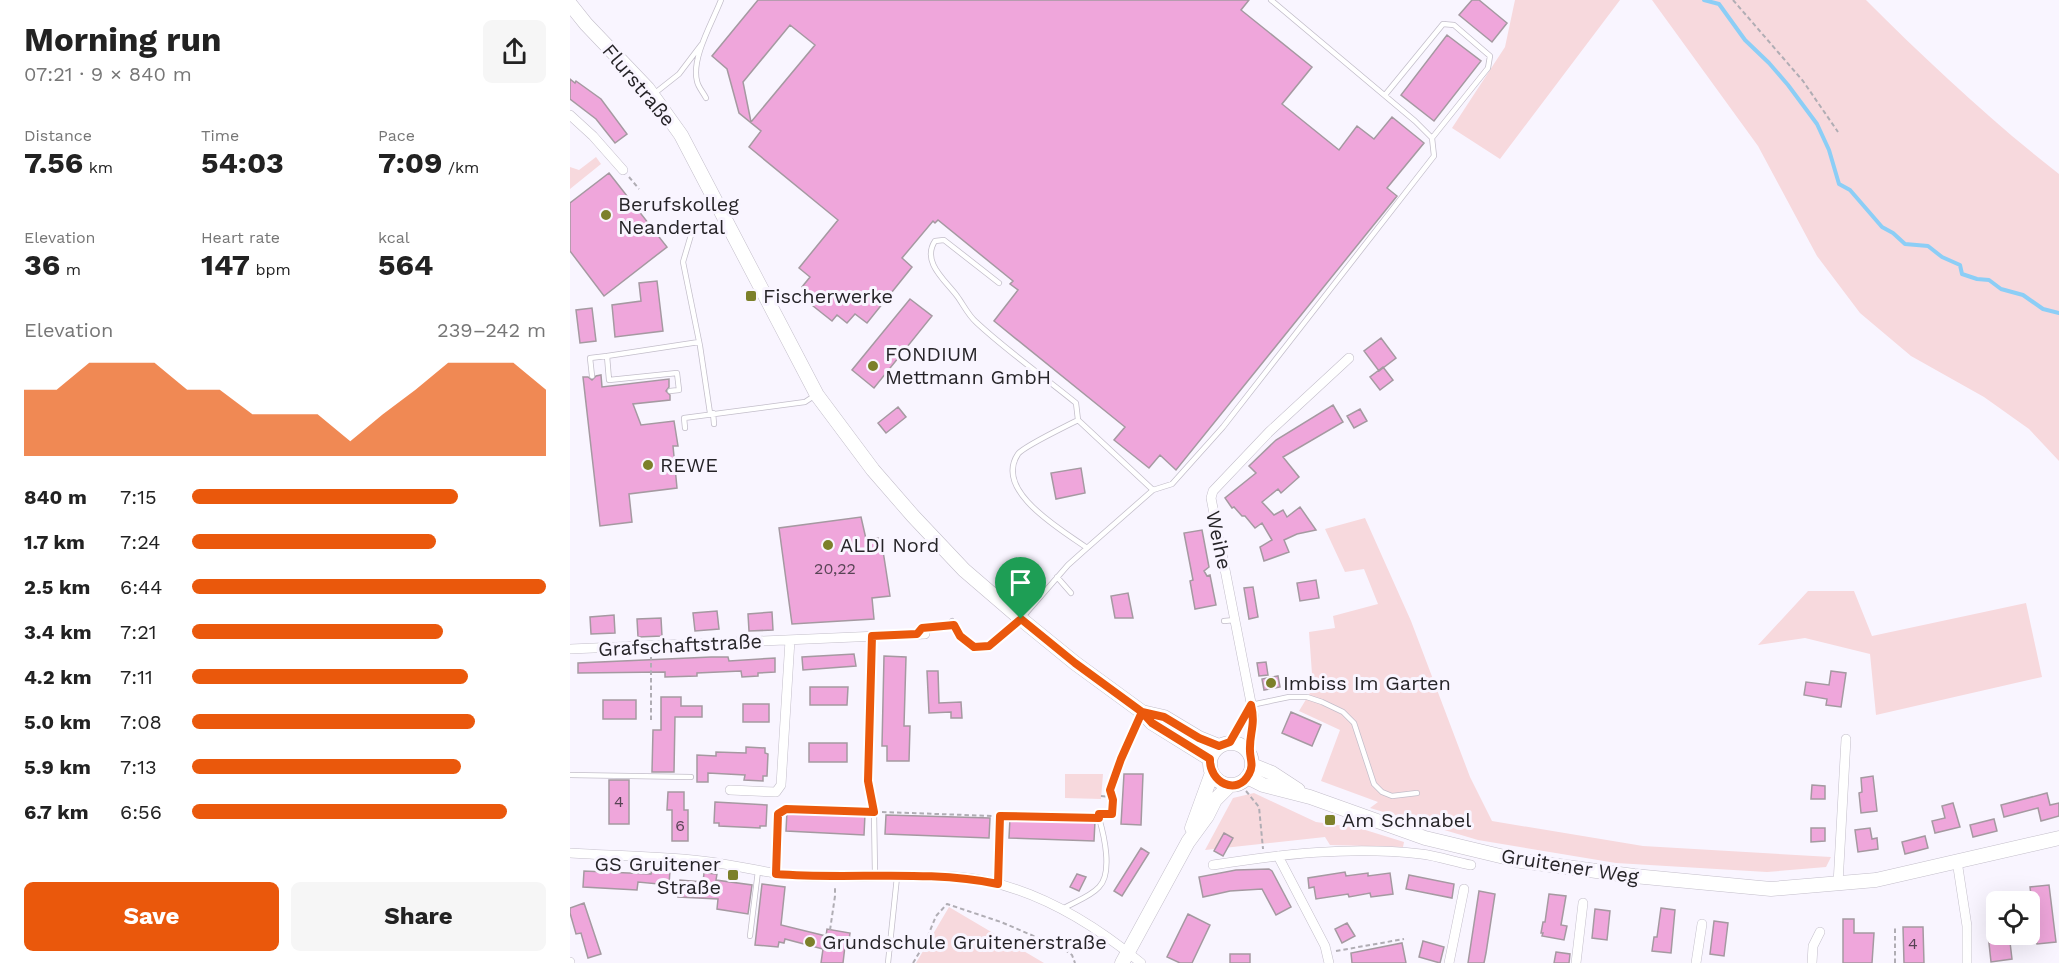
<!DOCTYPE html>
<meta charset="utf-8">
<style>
:root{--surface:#fff;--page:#f6f6f6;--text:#222;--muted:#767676;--accent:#ea580c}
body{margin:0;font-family:"Work Sans",sans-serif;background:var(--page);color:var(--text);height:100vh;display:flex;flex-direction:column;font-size:22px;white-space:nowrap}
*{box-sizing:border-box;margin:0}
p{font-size:20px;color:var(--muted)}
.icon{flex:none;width:33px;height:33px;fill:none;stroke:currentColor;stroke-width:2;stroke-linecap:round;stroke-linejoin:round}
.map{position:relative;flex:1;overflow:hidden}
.sheet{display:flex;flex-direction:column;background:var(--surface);width:570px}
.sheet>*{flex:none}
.tools{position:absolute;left:1416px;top:891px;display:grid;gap:12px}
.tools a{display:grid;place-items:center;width:54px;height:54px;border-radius:9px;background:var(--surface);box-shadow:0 6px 24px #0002;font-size:30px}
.pin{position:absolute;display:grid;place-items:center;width:51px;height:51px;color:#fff;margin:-62px -26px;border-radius:50% 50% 50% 0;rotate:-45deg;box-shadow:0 0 6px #0007}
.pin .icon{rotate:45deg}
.round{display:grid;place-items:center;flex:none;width:63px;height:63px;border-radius:9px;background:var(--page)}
.headline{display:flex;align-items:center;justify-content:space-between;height:102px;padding:0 24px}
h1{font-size:33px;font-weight:700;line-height:45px}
.stats{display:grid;grid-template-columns:repeat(3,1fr);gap:9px;height:102px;padding:6px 24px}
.stats div{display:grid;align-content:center}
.stats b{font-size:30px;font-weight:700}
.stats small{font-size:16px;font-weight:400}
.stats p{font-size:16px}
.chart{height:168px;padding:12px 24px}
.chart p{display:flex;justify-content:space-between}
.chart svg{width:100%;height:108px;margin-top:6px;fill:var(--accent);opacity:.7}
.cta{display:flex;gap:12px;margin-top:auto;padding:12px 24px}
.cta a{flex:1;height:69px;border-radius:9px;background:var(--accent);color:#fff;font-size:24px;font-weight:700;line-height:69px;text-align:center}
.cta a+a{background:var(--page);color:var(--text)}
ul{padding:0 24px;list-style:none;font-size:20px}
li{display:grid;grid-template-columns:96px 72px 1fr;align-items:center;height:45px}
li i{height:15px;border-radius:8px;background:var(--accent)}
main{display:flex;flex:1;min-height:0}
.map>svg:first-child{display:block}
.green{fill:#f7d9dd}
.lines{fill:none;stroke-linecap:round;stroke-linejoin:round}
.stream{stroke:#8ccef6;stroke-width:4}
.building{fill:#efa6db;stroke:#a599a1;stroke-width:1.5;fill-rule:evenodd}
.lane-casing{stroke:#c3beca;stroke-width:6}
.street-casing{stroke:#c3beca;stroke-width:10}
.secondary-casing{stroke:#c3beca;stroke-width:15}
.path{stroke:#b0adb4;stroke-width:2;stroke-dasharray:4.5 3;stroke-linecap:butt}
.lane{stroke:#fff;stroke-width:4.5}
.street{stroke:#fff;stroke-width:9}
.secondary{stroke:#fff;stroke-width:14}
.route-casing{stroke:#fff;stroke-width:12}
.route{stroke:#ea580c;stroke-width:8}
.poi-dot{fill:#7c802a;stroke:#f9f5ff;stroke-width:2}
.labels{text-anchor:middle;stroke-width:6;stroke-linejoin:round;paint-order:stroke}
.number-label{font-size:16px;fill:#584455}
.street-label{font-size:20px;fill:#262428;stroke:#f9f5ff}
.poi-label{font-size:20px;fill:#262428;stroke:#f9f5ff;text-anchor:start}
</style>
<main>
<section class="sheet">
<div class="headline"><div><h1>Morning run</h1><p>07:21 · 9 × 840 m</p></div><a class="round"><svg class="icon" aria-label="share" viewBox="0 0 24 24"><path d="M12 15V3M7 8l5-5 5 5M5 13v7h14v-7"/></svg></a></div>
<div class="stats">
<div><p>Distance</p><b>7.56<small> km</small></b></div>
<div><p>Time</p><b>54:03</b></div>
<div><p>Pace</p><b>7:09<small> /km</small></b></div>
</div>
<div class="stats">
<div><p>Elevation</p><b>36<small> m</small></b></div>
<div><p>Heart rate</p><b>147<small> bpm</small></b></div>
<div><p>kcal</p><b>564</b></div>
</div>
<div class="chart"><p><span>Elevation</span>239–242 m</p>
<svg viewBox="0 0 160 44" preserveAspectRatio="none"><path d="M0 44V17L10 17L20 6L30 6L40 6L50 17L60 17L70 27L80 27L90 27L100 38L110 27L120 17L130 6L140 6L150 6L160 17V44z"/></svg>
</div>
<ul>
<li><b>840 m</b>7:15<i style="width:75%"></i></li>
<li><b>1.7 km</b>7:24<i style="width:69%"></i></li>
<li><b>2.5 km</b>6:44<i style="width:100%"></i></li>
<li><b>3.4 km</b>7:21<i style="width:71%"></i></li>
<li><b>4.2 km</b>7:11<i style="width:78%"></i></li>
<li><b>5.0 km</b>7:08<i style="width:80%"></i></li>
<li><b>5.9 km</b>7:13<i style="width:76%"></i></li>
<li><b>6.7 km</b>6:56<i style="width:89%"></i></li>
</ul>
<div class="cta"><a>Save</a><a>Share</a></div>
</section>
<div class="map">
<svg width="1489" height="963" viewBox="0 0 1489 963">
<rect width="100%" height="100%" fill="#f9f5ff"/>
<!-- green -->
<path class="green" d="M945,0H1050L930,159L882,128L935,47Z
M1082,0H1296C1357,61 1421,121 1489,174V461L1459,429L1414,397L1341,356L1290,313L1247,256L1188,146Z
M26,157L31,164L0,189V167L9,170Z
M795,518L841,621L900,777L922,821L1073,846L1261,857L1256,867L1197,872L1046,863L908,840L800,808L808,802L751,781L770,730L729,711L743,688L739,632L765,628L763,616L808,604L794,569L775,572L755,529Z
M1238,591H1284L1302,636L1456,603L1472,677L1306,715L1300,654L1235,638L1188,645Z
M495,774H533L531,799L495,798Z
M684,793L746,822L789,828L834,842L833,847L760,845L755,837L635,850L663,798Z
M379,907L474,963H346Z"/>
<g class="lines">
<!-- stream -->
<path class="stream" d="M1134,0L1149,4L1175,40L1199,63L1218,85L1247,124L1259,150L1269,184L1280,190L1312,227L1323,233L1335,244L1358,246L1372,257L1390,265L1392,274L1407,279L1419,280L1431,289L1453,295L1473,309L1489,313"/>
</g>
<!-- building -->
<path class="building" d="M188,0H679L671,10L742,67L712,104L769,150L787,126L804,139L822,117L854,143L817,188L827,196L606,470L590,455L579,468L544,440L555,427L424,321L448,290L440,284L443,281L368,220L365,223L363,221L332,258L342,267L297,323L285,314L277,323L267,315L262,321L238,302L243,296L232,287L240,277L229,268L268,220L179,147L191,131L169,113L157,69L142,56ZM220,25L245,45L181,122L173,82Z
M902,0H909L937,23L922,42L889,15Z
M877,35L911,61L864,121L831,95Z
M0,79L5,83L6,81L31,99L57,134L45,143L26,119L0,99Z
M39,173L97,247L34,296L0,251V203Z
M87,281L93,331L45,337L42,305L71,301L69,283Z
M340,299L362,316L304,388L282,370Z
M22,308L26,341L10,343L6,310Z
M811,338L826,358L809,371L794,351Z
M813,367L823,380L810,390L800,377Z
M31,375L32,387L99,379V387L96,391L100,395V400L63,404L71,425L104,421L108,446H103L107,488L59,494L62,522L30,526L13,377H18L22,380L26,376Z
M763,405L773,422L713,457L729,477L711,493L708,489L692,502L704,515L713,510L717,517L730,507L746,530L727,534L714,540L719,552L694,561L690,547L702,540L692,523L685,528L675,516H672L664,507L662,508L655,498L686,473L679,466L706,440Z
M328,407L336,417L316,433L308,423Z
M790,409L797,421L784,428L777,416Z
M511,468L515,493L486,499L481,473Z
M291,517L296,539L311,538L320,596L302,598L304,619L222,624L209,528Z
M632,530L639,567L634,571L637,576L640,575L646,605L625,609L620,581L623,580L614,533Z
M746,580L749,598L730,601L727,583Z
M683,587L688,617L679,619L674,588Z
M558,593L563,618H545L541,596Z
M147,611L149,629L125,631L123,613Z
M202,612L203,630L179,631L178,614Z
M44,615L45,633L21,634L20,617Z
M91,618L92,636L68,637L67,619Z
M284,654L286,666L233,670L232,657Z
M314,656L336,657L334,726H340L339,761H317V746H312Z
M141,657H158L159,661L205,658V672L188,673V676L172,677L171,671L127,673V676L95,677V672L8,673V663Z
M696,662L698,675L689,676L687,663Z
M357,671H368L369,703L391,702L392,718H381V712L359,713Z
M1261,671L1276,673L1271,707L1256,705L1257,699L1234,695L1236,682L1259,685Z
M708,676L710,687L694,690L692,679Z
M240,687H278L277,705H240Z
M91,697H111V706H132V717H105L104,772H82L83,730H91Z
M33,700H66V719H33Z
M173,704H199V722H173Z
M721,712L751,725L742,746L712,733Z
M239,743H277V762H239Z
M176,747L195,748V753L198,754L197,776H193V781L174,780L175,775L138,773V782H127V755L146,756V752L176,753Z
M554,774H573L571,825L551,824Z
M1303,776L1307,811L1291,813L1289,793L1292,792L1291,778Z
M39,780H59V824H39Z
M1242,785L1255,786V799H1241Z
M98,792H114V810H118V841H102V810H97Z
M1477,793L1480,805L1489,803V816L1471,821L1468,808L1434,817L1431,805Z
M145,802L197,805L196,826H190V828L149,826V823H144Z
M1383,803L1390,827L1365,833L1362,821L1375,818L1372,806Z
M217,811L295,814L294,835L216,831Z
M316,815L420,818L419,838L315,834Z
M440,818L525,821L524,841L439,838Z
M1424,819L1427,831L1403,837L1400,825Z
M1241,828H1255V841L1241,842Z
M1300,828L1302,839L1307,838L1308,849L1288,852L1285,830Z
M654,833L663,838L653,856L644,851Z
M1355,836L1358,848L1335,854L1332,842Z
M571,848L579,853L552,896L544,891Z
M82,869L100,870L99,885L68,882L67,890L13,887L14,871L81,874Z
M699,869L702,871L721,907L706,915L692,889L660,891L633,897L629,877L666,870Z
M775,872L776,876L798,873V876L820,873L823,894L801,897L800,893L779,897L778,894L746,899L744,887L739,888L738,878Z
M134,873L147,874L146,880L182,885L178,914L147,909L148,899L108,897L110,880L133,882Z
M507,874L516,877L509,891L500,887Z
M839,875L884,884L882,898L836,889Z
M192,884L215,887L211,925L256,936L257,929L280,933L278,946H275L273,963H251L253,949L215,939L214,943L209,942L208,947L185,945Z
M1479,885L1486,942L1467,944L1460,887Z
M909,891L925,894L916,953L914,963H898Z
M979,894L996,896L991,925L997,926L994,940L972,936L973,933H971L973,922H975Z
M14,903L31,954L18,958L11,933L6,934L0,913V908Z
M1091,908L1105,910L1101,953L1082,951L1084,937H1087Z
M1025,909L1040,911L1037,940L1022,938Z
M618,914L640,925L622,963H610L597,957Z
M1273,919H1284V933H1304L1302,963H1273Z
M1144,921L1158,923L1154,956L1140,954Z
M777,923L785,936L772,943L765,929Z
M1333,927H1353L1354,963H1334Z
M1418,934H1439L1442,959L1421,962Z
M853,941L874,947L870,963L849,957Z
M832,943L836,963H782L781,953Z
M986,952L1000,954L999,963H984Z
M660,954H680V963H660Z"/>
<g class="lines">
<!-- lane casing -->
<g class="lane-casing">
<path id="lane" d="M85,93L109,74L131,45
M815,95L873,24L884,25L920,56L918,68L862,138
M136,98C133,92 128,87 127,81C121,58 143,21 151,0
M121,235L113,262L130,346L140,413
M429,283L374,240L365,241C351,262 376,281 387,296C393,304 398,315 406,322C437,351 473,376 506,403L508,420L583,490
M37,356L129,342
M22,376L20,358L37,356L39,380L107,373L109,390L100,391
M143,413L144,424
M508,420C497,426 454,446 448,454C423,491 492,530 517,548
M115,428L114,418L235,402L244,396
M487,577L501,593
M382,621L390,637L404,647L419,646L451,619L498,565L517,548L583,490L602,484L653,427L864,156L862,138L845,121L701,0
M654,621L665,620
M681,705L719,697H737L752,702L773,712L784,723L804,784L812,792L822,796L847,793
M0,775L121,777
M304,812L305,875
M428,884L430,816
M492,909C504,902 520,897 529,887C543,873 534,835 529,818
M180,936L188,871
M318,963L327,877"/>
</g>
<!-- street casing -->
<g class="street-casing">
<path id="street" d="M0,115L23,136L53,170
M0,649L355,634
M660,742L681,705
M679,753L684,718L641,498L643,491L699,432L779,358
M160,790L206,792L211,785L220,640
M0,853C46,856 94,856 140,862C171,866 199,874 230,876C283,879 336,873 389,877C457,883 519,920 571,963
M708,856L755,946L759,963
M1387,861L1397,926V963
M643,865C712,854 781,846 851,854C868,856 885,862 901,865
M1268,884L1276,739
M0,962V963
M879,963L894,889
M1006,963L1013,903
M1126,963L1132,924
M1242,963L1243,946L1250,932"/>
</g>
<!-- secondary casing -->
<g class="secondary-casing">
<path id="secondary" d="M0,4L16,24L78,89L111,135L247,395L303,470L343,516L394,570L451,619L505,663L572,712L582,723L640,759
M572,712L594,717L629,738L649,746
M640 764a21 21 0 1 1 42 0a21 21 0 1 1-42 0Z
M682,765L702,773L728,790
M677,777L693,785L740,797L855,838L951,861L1064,876L1201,889L1306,880L1489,838
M622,828L642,773
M552,963L618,842L637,816L645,800L660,785"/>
</g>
<!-- path -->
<path class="path" d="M1163,0L1233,81L1268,132
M59,177L69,189
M362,627L374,626
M302,648L298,781L303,803
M81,720V657
M676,791L689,807L693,849
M531,796L542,797
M312,812L423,816
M535,814H542L543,799L540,790L551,759L567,725
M437,816L522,818
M207,862L209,814L216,809L297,812
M260,930L265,896V886
M766,951L834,939
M343,963L355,943L366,916L377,904L431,922L494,949L502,955L505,963
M1325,963V927"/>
<!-- lane -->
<use href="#lane" class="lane"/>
<!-- street -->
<use href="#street" class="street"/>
<!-- secondary -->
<use href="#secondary" class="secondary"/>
</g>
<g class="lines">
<!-- route casing -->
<g class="route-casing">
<path id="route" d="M451,619L419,646L404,647L390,636L384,625L352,628L347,634L302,636L298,781L304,812L216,809L208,814L206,874C280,880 355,869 428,884L430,816L529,818V814H542L543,800L540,790L551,759L572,712L594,717L629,738L649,746L660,742L681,705C686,726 679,733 680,751C680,759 684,765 679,774C667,797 639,782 640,759L582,723L572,712L505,663L451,619"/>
</g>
<!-- route -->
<use href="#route" class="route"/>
</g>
<!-- markers -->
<g class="poi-dot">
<circle cx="36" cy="215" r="6"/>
<rect x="175" y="290" width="12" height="12" rx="3"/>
<circle cx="303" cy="366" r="6"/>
<circle cx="78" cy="465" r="6"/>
<circle cx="258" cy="545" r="6"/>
<circle cx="701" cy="683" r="6"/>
<rect x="754" y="814" width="12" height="12" rx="3"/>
<rect x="157" y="869" width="12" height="12" rx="3"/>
<circle cx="240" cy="942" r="6"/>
</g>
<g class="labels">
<!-- number labels -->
<g class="number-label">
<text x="265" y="574">20,22</text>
<text x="49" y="807">4</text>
<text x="110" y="831">6</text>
<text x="1343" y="949">4</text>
</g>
<!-- street labels -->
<g class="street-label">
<text transform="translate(69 85) rotate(50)" y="7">Flurstraße</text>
<text transform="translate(649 540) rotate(78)" y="7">Weihe</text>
<text transform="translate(110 645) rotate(-3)" y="7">Grafschaftstraße</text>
<text transform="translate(1000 866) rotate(9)" y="7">Gruitener Weg</text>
</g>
<!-- poi labels -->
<g class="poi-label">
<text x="48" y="211">Berufskolleg<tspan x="48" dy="23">Neandertal</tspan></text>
<text x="193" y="303">Fischerwerke</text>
<text x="315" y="361">FONDIUM<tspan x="315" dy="23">Mettmann GmbH</tspan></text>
<text x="90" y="472">REWE</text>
<text x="270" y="552">ALDI Nord</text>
<text x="713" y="690">Imbiss Im Garten</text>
<text x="772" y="827">Am Schnabel</text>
<text x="151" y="871" text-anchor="end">GS Gruitener<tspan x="151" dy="23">Straße</tspan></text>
<text x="252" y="949">Grundschule Gruitenerstraße</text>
</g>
</g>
</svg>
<div class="tools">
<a><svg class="icon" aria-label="locate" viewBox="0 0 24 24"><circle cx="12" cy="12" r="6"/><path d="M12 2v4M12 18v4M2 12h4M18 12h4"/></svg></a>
</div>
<div class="pin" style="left:451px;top:619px;background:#1e9e55"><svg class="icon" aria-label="arrive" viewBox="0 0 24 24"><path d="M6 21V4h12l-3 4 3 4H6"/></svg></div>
</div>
</main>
